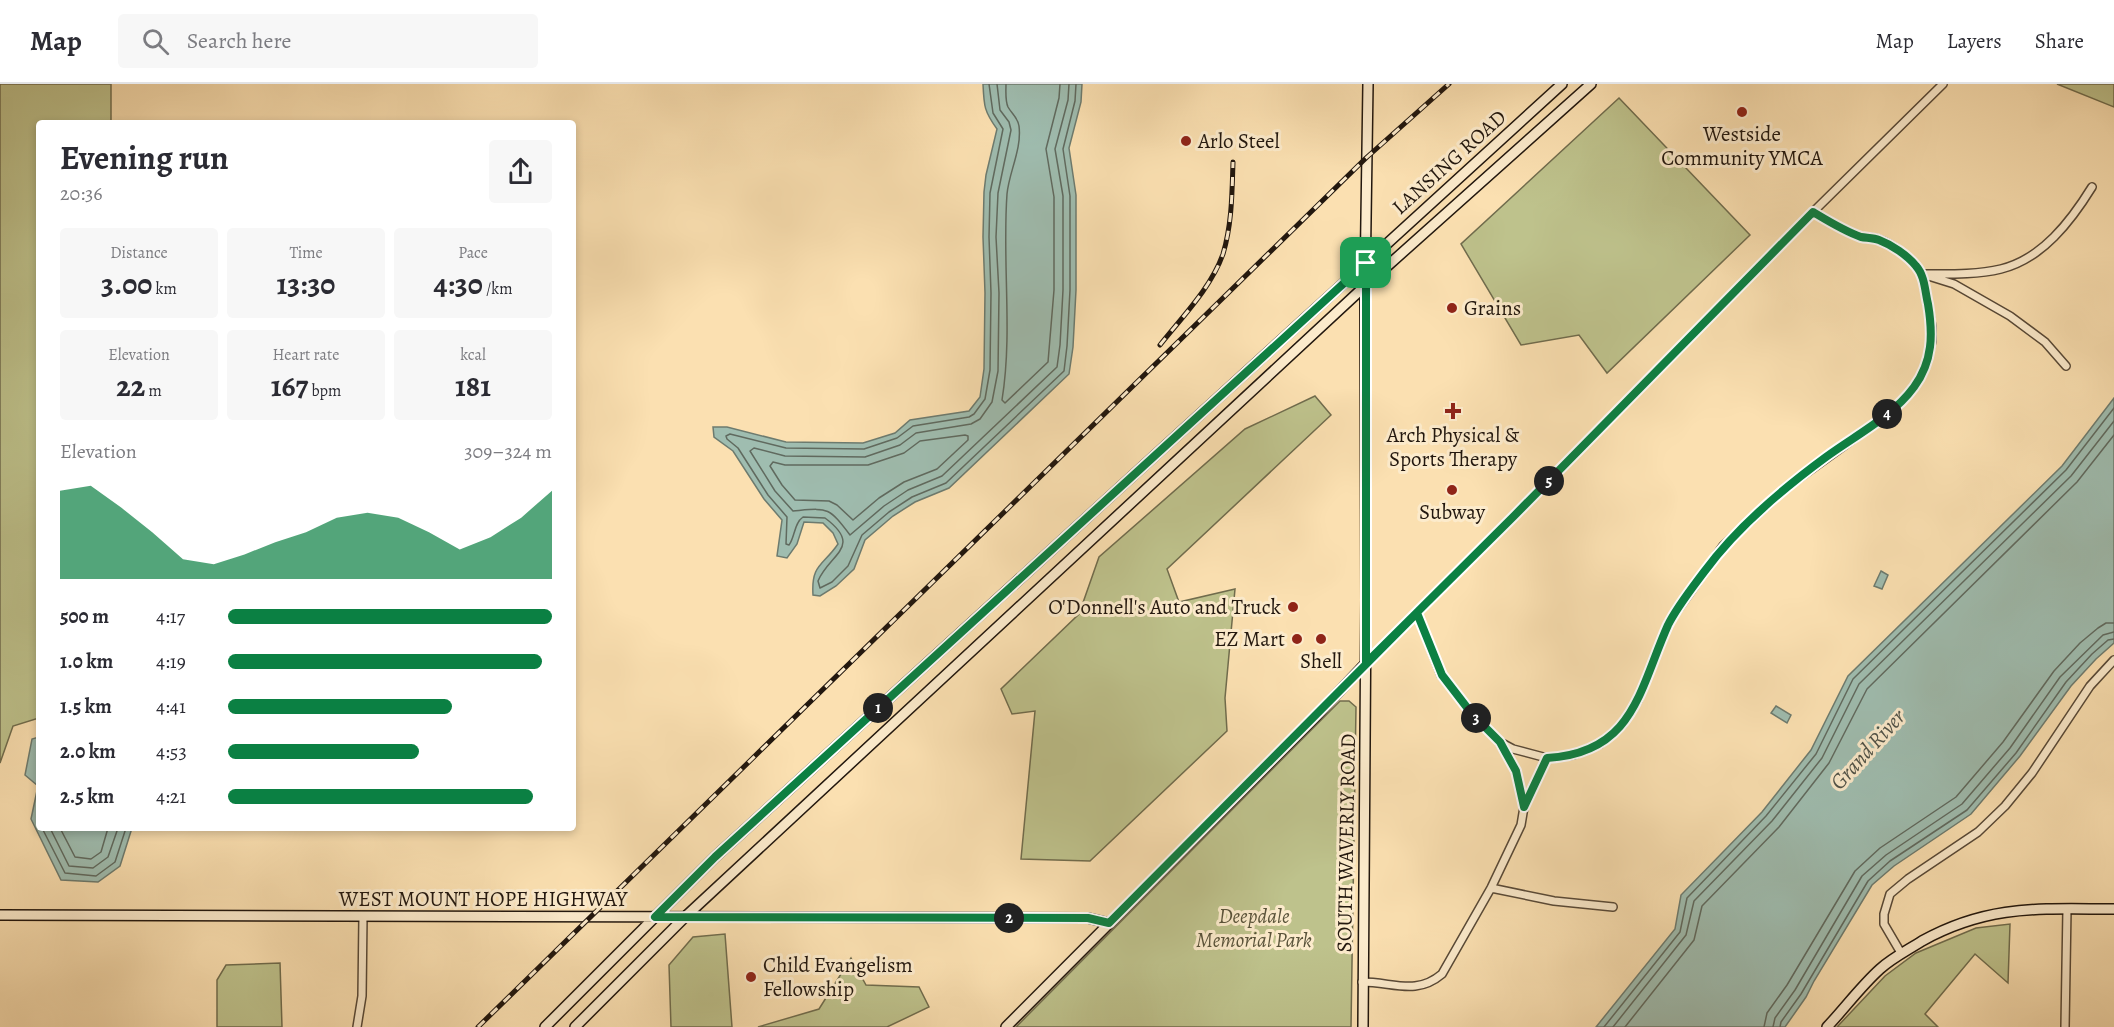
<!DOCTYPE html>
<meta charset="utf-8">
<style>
:root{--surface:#fff;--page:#f7f7f7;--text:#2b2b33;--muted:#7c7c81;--line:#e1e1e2;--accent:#0b8043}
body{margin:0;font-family:Alegreya,serif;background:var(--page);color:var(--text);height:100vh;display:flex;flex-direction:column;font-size:22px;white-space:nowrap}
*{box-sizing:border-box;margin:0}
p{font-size:20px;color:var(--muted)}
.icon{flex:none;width:33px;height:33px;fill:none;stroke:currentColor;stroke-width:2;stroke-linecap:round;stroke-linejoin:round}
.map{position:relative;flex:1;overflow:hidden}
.details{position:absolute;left:36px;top:36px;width:540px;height:711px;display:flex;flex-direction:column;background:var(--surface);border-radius:6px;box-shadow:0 3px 9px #0003}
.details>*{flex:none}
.pin{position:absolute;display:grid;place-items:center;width:51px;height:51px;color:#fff;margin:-26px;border-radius:12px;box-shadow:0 3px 9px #0006}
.km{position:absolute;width:30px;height:30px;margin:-15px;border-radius:50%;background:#222;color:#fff;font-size:16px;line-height:30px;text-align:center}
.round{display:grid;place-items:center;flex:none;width:63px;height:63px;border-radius:6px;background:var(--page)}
.headline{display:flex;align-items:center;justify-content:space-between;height:102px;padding:0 24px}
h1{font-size:33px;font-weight:700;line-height:45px}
.metrics{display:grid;grid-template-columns:repeat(3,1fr);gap:9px;height:102px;padding:6px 24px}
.metrics div{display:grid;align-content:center;border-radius:6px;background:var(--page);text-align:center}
.metrics b{font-size:30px;font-weight:700}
.metrics small{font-size:16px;font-weight:400}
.metrics p{font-size:16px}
.chart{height:168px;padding:12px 24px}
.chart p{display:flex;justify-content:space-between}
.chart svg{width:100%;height:108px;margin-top:6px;fill:var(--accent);opacity:.7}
ul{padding:0 24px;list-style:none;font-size:20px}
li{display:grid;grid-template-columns:96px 72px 1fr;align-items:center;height:45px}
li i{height:15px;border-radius:8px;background:var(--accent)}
header{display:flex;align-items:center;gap:36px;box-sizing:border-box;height:84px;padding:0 30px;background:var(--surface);border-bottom:2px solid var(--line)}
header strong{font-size:28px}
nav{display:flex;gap:33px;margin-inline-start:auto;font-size:21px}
.search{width:420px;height:54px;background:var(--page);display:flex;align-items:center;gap:15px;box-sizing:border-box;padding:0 21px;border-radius:6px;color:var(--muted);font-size:22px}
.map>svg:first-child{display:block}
.green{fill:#bec28c;stroke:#706c4d;stroke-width:1.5}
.water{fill:#9fbdb0;stroke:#6d7b6f;stroke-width:1.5}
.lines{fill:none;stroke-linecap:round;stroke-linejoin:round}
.shore{stroke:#606a5f;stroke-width:1.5}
.street-casing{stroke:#584937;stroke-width:10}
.secondary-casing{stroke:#22170e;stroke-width:12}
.street{stroke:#fcebcc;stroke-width:7}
.secondary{stroke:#fcebcc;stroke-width:9}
.rail-casing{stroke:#22170e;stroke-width:5}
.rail{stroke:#fcebcc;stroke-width:3;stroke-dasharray:9;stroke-linecap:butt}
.route-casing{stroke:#fff;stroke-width:12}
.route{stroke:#0b8043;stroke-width:8}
.poi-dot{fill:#8f2418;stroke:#fcebcc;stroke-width:2}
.labels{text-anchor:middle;stroke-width:6;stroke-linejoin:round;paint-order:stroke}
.poi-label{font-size:21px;fill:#22170e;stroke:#fcebcc}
.street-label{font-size:21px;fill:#22170e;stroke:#fcebcc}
.park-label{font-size:21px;font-style:italic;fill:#59533a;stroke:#fcebcc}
.water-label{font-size:22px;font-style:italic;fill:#4e5147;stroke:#fcebcc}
</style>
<header>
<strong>Map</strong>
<div class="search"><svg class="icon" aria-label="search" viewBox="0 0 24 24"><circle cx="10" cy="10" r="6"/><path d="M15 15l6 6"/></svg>Search here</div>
<nav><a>Map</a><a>Layers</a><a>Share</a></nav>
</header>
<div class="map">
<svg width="2114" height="943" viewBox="0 0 2114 943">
<rect width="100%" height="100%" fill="#fbe0b1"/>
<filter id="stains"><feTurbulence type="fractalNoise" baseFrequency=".00333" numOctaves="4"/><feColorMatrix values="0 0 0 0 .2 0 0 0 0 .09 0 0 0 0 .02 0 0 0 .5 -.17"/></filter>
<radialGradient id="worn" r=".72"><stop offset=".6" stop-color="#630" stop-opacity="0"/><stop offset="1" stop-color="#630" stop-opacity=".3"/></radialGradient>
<!-- green -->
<path class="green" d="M0,0H111V39H39V634L13,642L0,679Z
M2057,0H2114V23Z
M1619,14L1750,151L1607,289L1579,251L1521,261L1461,160Z
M1315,312L1331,331L1167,485L1179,518L1235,505L1225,614L1227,647L1090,777L1021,775L1035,627L1012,630L1001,605L1079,530L1099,473L1245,345Z
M1340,617H1349L1356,623L1351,943H1016Z
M2010,840L2008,899L1975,870L1925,930L1938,943H1837L1885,892L1916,869L1976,844Z
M725,850L732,943H671L669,881L693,853Z
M851,874L866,901L919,903L929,923L887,943H758L819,925Z
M280,879L282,943H217V896L226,881Z"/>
<!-- water -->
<path class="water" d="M983,0H1082L1081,18L1069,64L1076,111V206L1073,263L1069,290L949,404L915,418L893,432L865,456L854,485L836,502L820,512L813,511C811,480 823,482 838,460L833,449L823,439L804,438L797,460L787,474L777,472L782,436L764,415L733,367L714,353L713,343H727L786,358L863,359L895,349L910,336L969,327L980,313L984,285L985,209L983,153L984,108L986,91L997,45C984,27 984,22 983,0Z
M2114,314V559L2096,575L2071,602L2020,672L1971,730L1894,782L1872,801L1814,897L1806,913L1785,943H1596L1675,845L1681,811L1762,728L1811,666L1848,592L2062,382Z
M1881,487L1888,491L1882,505L1874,502Z
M1776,622L1791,631L1787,639L1771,629Z
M39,653V744H132L120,782L98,798L61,796L31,735L38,702L25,691L32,655Z"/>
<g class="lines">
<!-- shore -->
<path class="shore" d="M989,0L993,29L1003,45L990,109L989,153L991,209L990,286L985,315L974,330L969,333L913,342L897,354L864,365L786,364L730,350L726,352L727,355L738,364L768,411L787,433L786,460L789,461C795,453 794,439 803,433L825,434C864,463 829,470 818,497L820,504L832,498L848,482L862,451L889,428L912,413L946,399L1064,287L1067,262L1070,206V112L1063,65L1075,17L1076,0
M997,0L1000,26L1009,38L1011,46L998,109L996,153L999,209L998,287L992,318L980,335L971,340L916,349L900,361L865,373L785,372L754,364L750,367L775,407L793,427C828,424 828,422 850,451L884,422L908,406L942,392L1057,283L1060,261L1063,206V112L1055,65L1068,16L1069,0
M1006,0C1006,7 1005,16 1008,23C1012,30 1018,34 1019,42C1022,65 1009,88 1007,110C1002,179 1013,248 1002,316L1005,319L1048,278L1054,206V113L1046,65L1059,14L1060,0
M965,351L968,352V356L937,385L904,398L879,414L853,436L837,421L829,417L795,416L782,401L770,382L773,378L785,381H868L904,369L920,357Z
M42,744L65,789L96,792L115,778L126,744
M50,744L69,782L93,784L108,773L118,744
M60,744L75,773L91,775L101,768L108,744
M1604,943L1680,848L1687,814L1766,732L1816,670L1853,595L2066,386L2114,324
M1613,943L1686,851L1694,817L1772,737L1822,674L1859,600L2071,392L2114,337
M1625,943L1694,856L1702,822L1779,743L1829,679L1867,605L2077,398L2114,351
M1764,943L1767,929L1787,901L1855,787L1880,764L1956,713L2003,658L2054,587L2080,559L2098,544L2106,539H2114
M1773,943L1775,934L1795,906L1862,792L1886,771L1962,720L2010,664L2060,593L2103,551L2114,548
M1780,943L1781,938L1801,910L1868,797L1890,777L1967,726L2016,669L2066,598L2092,570L2108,556L2114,555"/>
<!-- street casing -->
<g class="street-casing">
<path id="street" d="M1813,128C1828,137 1843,146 1859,152C1865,154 1872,153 1878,155C1895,161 1912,175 1922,190L1954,200L2010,232L2045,258L2066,282
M1417,529L1441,591L1472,630L1500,658L1513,665L1547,674L1573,671L1600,660L1622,641L1638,616L1669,538L1723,462L1787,403L1895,325L1915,302L1925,284L1932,257V243L1922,190C1948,190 1976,191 2001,185C2042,175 2071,137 2092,103
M1366,579L1514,432L1813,128L1943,0
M1500,659L1516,687L1524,723
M1491,804L1554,817L1613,823
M1901,869L1884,840V830L1890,810L1908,795L1978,748L2005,722L2032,689L2090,602L2114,576
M1362,898C1393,898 1416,912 1442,890L1491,804L1521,741L1524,723L1547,674
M357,943L362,912L363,832
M2065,943L2067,825"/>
</g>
<!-- secondary casing -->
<g class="secondary-casing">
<path id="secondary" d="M0,831L1088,834L1109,839
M545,943L715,773L1562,0
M575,943L685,833L1365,202L1591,0
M1006,943L1317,631L1366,579
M1363,943L1366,515L1365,202L1368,0
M1827,943C1845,924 1861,902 1880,885C1892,874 1908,866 1922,857C1989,820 2040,825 2114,825"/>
</g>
<!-- street -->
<use href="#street" class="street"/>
<!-- secondary -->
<use href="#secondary" class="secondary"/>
<!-- rail casing -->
<g class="rail-casing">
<path id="rail" d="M1160,261C1182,233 1211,204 1223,170C1232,140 1232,109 1233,78
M478,943L1366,74L1449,0"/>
</g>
<!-- rail -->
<use href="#rail" class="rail"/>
</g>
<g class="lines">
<!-- route casing -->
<g class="route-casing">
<path id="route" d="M1366,179L715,773L655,833L1088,834L1109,839L1417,529L1442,591L1472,630L1500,658L1506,669L1516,687L1524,723L1547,674C1634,669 1639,606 1668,541C1677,523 1692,504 1704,488C1737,443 1781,406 1826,373C1856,351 1892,333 1914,303C1933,277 1933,250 1928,220C1925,208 1925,192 1916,182C1907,171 1892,161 1879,156C1874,154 1867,154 1861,153C1844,147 1828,137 1813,128L1514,432L1366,579V179"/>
</g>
<!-- route -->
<use href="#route" class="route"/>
</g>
<!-- markers -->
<g class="poi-dot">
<circle cx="1742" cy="28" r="6"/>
<circle cx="1186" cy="57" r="6"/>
<circle cx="1452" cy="224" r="6"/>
<path d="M1450 318h6v6h6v6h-6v6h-6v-6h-6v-6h6z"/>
<circle cx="1452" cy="406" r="6"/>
<circle cx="1293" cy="523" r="6"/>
<circle cx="1297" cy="555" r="6"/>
<circle cx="1321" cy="555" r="6"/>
<circle cx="751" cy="893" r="6"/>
</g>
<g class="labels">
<!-- poi labels -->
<g class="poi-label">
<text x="1742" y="57">Westside<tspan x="1742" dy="24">Community YMCA</tspan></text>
<text x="1198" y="64" text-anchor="start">Arlo Steel</text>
<text x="1464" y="231" text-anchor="start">Grains</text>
<text x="1453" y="358">Arch Physical &amp;<tspan x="1453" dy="24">Sports Therapy</tspan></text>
<text x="1452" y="435">Subway</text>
<text x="1281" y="530" text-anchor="end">O'Donnell's Auto and Truck</text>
<text x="1285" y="562" text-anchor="end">EZ Mart</text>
<text x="1321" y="584">Shell</text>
<text x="763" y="888" text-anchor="start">Child Evangelism<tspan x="763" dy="24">Fellowship</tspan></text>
</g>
<!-- street labels -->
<g class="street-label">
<text transform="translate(1449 78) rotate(-42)" y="7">LANSING ROAD</text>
<text transform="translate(1346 759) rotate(-89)" y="7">SOUTH WAVERLY ROAD</text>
<text x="483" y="822">WEST MOUNT HOPE HIGHWAY</text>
</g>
<!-- park labels -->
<g class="park-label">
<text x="1254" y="839">Deepdale<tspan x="1254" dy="24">Memorial Park</tspan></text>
</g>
<!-- water labels -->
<g class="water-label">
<text transform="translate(1867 665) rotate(-48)" y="8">Grand River</text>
</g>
</g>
<rect width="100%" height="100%" filter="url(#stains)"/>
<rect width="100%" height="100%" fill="url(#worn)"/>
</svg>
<div class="pin" style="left:1366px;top:179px;background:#1e9e55"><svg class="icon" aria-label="arrive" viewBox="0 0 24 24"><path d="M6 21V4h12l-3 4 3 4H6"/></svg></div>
<b class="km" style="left:878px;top:624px">1</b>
<b class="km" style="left:1009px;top:834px">2</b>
<b class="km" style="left:1476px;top:634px">3</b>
<b class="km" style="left:1887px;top:330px">4</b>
<b class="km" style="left:1549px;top:397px">5</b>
<section class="details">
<div class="headline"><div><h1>Evening run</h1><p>20:36</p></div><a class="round"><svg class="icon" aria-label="share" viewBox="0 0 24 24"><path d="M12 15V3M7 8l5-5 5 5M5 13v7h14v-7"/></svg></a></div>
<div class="metrics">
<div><p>Distance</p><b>3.00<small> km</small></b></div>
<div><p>Time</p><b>13:30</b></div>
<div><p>Pace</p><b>4:30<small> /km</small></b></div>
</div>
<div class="metrics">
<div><p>Elevation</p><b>22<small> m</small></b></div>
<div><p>Heart rate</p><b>167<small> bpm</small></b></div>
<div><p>kcal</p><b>181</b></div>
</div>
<div class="chart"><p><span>Elevation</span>309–324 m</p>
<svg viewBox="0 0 160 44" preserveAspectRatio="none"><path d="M0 44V8L10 6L20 15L30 25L40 36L50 38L60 34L70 29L80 25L90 19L100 17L110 19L120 25L130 32L140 27L150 19L160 8V44z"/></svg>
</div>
<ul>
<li><b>500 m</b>4:17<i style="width:100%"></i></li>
<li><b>1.0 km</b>4:19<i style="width:97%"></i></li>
<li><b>1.5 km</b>4:41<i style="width:69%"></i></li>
<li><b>2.0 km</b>4:53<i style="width:59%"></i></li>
<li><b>2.5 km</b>4:21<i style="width:94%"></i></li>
</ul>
</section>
</div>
